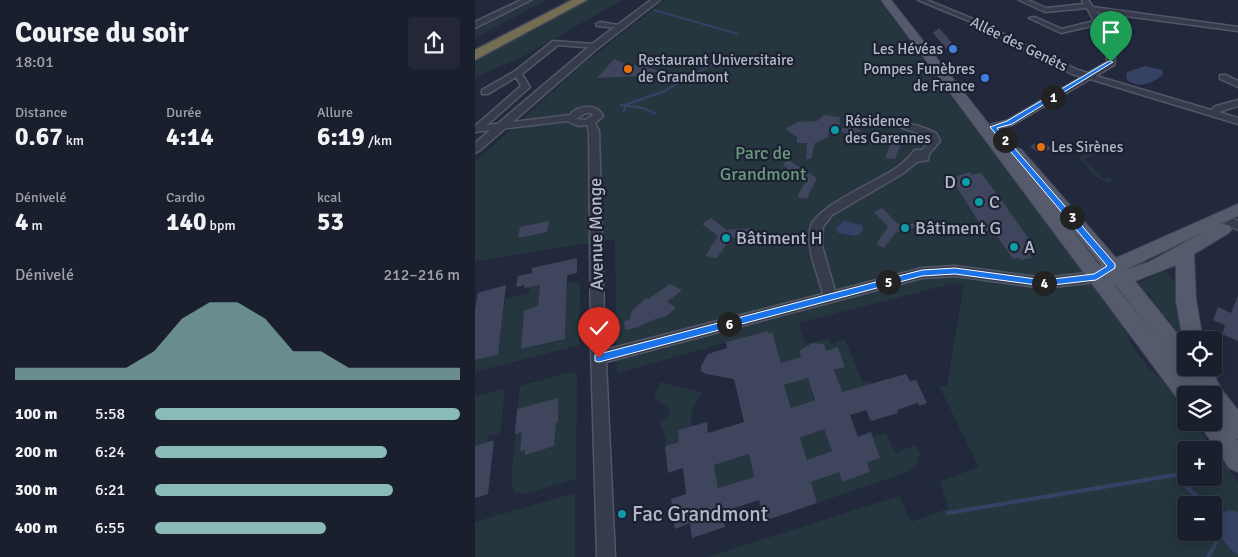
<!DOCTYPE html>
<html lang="fr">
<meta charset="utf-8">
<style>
:root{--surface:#1a1f2e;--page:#232736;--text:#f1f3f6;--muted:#9fa2aa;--line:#383d4a;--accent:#8bbbb9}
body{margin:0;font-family:Signika,sans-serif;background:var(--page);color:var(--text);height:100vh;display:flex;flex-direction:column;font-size:19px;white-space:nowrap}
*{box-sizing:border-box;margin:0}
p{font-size:16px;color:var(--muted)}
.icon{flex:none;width:28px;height:28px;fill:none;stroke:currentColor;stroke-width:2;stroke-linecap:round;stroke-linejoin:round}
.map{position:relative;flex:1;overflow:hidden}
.panel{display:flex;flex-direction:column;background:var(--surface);width:475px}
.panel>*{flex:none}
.tools{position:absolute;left:702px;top:331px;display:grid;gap:10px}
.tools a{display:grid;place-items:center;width:45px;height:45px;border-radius:5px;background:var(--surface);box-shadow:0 2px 12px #0003,0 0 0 1px var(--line);font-size:25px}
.pin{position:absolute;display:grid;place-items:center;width:42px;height:42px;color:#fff;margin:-51px -21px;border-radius:50% 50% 50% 0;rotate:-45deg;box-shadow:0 0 5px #0007}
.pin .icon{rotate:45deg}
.km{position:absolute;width:25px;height:25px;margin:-12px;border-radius:50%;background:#222;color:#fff;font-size:14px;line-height:25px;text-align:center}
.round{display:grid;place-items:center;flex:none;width:52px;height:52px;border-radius:5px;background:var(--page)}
.headline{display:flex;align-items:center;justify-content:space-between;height:85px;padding:0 15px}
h1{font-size:28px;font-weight:700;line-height:38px}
.figures{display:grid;grid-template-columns:repeat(3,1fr);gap:8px;height:85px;padding:5px 15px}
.figures div{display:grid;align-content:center}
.figures b{font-size:25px;font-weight:700}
.figures small{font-size:14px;font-weight:400}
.figures p{font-size:14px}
.chart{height:140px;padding:10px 15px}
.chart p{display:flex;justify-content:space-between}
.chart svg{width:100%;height:90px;margin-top:5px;fill:var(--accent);opacity:.7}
ul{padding:0 15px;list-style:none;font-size:16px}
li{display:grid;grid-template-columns:80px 60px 1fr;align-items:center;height:38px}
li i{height:12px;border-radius:6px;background:var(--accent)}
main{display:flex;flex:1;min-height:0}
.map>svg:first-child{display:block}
.green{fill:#25363e;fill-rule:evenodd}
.water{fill:#364164}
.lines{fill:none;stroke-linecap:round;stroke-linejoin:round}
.stream-far2{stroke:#364164;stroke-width:2}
.stream-far1{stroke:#364164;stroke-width:2.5}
.stream{stroke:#364164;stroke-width:4}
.building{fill:#3f455d;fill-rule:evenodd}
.minor-casing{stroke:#525768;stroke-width:3}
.tertiary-casing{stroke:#525768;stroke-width:3}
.primary-casing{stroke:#404556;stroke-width:2}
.motorway-casing{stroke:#3f4455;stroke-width:3}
.minor{fill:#373c4d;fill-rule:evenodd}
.tertiary{fill:#373c4d;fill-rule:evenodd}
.primary{fill:#555a6d;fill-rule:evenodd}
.motorway{fill:#736d54;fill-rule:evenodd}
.route{fill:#1a73e8;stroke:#fff}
.shop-dot{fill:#3f7fe0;stroke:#1c2132;stroke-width:2}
.food-dot{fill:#e8710a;stroke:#1c2132;stroke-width:2}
.culture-dot{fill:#0f9aa8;stroke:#1c2132;stroke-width:2}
.labels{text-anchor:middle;stroke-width:4.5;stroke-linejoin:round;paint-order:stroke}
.far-street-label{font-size:15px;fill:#b3b7c8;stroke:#1c2132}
.far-poi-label{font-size:15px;fill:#b3b7c8;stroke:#1c2132;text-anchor:start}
.park-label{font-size:18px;fill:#6a9a7e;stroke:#1c2132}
.poi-label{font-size:18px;fill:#b3b7c8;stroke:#1c2132;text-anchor:start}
.street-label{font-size:18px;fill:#b3b7c8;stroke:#1c2132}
.near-poi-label{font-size:21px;fill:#b3b7c8;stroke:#1c2132;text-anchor:start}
</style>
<main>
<section class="panel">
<div class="headline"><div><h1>Course du soir</h1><p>18:01</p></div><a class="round"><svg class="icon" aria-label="share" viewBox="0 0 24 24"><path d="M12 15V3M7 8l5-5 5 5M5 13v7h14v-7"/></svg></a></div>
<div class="figures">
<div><p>Distance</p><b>0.67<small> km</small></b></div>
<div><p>Durée</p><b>4:14</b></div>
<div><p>Allure</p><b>6:19<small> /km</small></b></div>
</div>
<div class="figures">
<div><p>Dénivelé</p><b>4<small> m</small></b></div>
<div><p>Cardio</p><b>140<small> bpm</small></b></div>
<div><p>kcal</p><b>53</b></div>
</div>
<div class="chart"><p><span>Dénivelé</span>212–216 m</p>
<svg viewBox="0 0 160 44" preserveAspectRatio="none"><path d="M0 44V38L10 38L20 38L30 38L40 38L50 30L60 14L70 6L80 6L90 14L100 30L110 30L120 38L130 38L140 38L150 38L160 38V44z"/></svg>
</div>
<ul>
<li><b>100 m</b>5:58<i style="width:100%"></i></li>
<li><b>200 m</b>6:24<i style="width:76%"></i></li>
<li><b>300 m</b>6:21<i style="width:78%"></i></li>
<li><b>400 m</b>6:55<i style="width:56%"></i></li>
</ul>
</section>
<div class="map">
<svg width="763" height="557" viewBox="0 0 763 557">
<rect width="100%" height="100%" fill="#23293d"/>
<!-- green -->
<path class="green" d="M56,0H72L0,38V28Z
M110,0H147L51,55L0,77V60Z
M190,0H404L654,333L652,338C659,347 665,359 673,367C687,381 711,401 711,422L719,423L763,482V557H232L424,496L436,522L474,508L465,481L504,467L464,386H472L489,285L479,283L324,323L330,344L354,338L356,344L370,340L388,383L396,381L397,384L367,392H337L340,400L316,408L309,385L333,378L334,381L370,367L363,348L351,351L349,344L337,343L329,347L326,357L306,363L297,333L293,331L142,373L140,239L0,261V162L108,64ZM711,450H739V478H711ZM711,505H739V532H711Z
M606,139L625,152L609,159L629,179L634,177L638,181C624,186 612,166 604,157L619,153L610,143L579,148Z
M690,271L700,282L710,338L704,336L698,330L700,329L690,316L687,317L672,298L677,297L675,293L669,294L663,286L665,282Z
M105,282L104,345L0,372V360L23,355L30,299L54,293L55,287L65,285L63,305L57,307L47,349L90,339L92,284Z
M97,372L102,375L101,479L52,493L40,492L36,481L45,386Z
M185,382L225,392L226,395C217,405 215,414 217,426L203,430L204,442L190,446L191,438L185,422L195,415L193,408L179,398Z
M30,389L25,433L13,436L12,442L0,446V396Z
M349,429L357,451L332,460L325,438Z
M411,433L420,453L441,445L445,454L442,466L433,472L342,503L336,482L364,472L367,481L395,472L392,462L405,458L397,437Z
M274,454L279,477L243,488L239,465Z
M100,493V557H0V522Z"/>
<!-- water -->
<path class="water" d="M670,66L687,70L688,74C678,84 660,90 651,78L652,72Z
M369,221L387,225L388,231L381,236L363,233L361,228Z
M754,510L763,512V555C749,545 727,518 754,510Z"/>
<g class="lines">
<!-- stream-far2 -->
<path class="stream-far2" d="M179,10L263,34
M187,92L258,53"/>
<!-- stream-far1 -->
<path class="stream-far1" d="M146,105L169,108L181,114
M149,111L150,105L190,91"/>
<!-- stream -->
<path class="stream" d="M473,513L700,475L730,505
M739,517L742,520
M733,557L745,536"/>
</g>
<!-- building -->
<path class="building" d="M464,28L484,51L474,52L458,33Z
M139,59L155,66L164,65L185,71L163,76L122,78Z
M349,115L365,117L364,135L354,128L353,137L340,143L336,159H331L332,143H322V137L310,129L323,122L342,121Z
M374,126H379L387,131L373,135L364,130Z
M417,139L427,141L420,159L410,158Z
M568,141L577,149L563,153L555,146Z
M312,159L342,178L332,199L322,197L330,182L308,165Z
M495,172L497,175L506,173L522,194L561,249L552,251L557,258L546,260L544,258L538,259L518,230L510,232L476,178Z
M407,208L423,224H443V227L421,232L409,248L401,244L413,227L399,212Z
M236,218L252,230L275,228L276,232L255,239L242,258L230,256L243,236L227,224Z
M74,221L72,232L43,238L45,227Z
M102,258V273L92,275L90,339L46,349L49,311L63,305L65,285L49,288L50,285L41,287L43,276L57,273V268Z
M195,284L207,290L192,302L201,308L190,317L183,318L160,328L150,330L149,321L154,320L157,311L171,298L173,299Z
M31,285L23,355L0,360V309L3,293Z
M763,296V341L747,334L750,325L738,320L743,307L756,313Z
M293,331L294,333L297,332L306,363L326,357L324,351L337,343L349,344L351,351L363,347L370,367L359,370L367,392L431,374L435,381L441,380L452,403L444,406L443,403L422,410L423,413L396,421L391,410L375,415L383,437L396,432L405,458L392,462L395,472L367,482L364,472L336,482L342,503L289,521L284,500L247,512L250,527L217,538L215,523L200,529L196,499L211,494L208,468L193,473L190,446L204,442L203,430L232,422L233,433L269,422L259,379L231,374L226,371V366L233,354L252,348L251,342ZM333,378L340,400L316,408L309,385ZM349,429L357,451L332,460L325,438ZM274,454L279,477L243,488L239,465Z
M83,398V422L81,423L79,446L50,455V450L45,451L47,432L40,434L42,409Z
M19,440L13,494L0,498V446Z"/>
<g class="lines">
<!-- minor casing -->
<g class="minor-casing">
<path id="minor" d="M443,0H452L498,19L603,70L613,73L632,62L631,49L621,25L586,33L554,18L560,17L587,29L619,21L612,8L570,12L544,0H553L571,8L609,4L607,0H613L618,7L763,27V31L621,12C629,26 644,48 639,65L621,76L736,110L741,106L763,100V106L744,112L763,118V124L615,79L537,125L515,129V125L531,121L607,77L597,74L494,21Z
M125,22L149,26L145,28L122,26L121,24Z
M78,41L120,44L124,46L120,48L83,45L47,74L55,87L12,125L95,115C102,105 122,103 128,116L120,123L124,131L130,350L348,294C343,274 330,247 336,226C343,206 400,182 418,170C428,164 433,158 440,150H447L455,141L454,137L422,126L381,124V120L384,119C411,119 437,121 461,133L465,141L454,154L453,160L442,162L427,174L357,215L348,227L347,246L360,291L447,268L480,266L569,278L621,272L627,277L621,282L569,288L480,276L447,278L131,362L140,557H122L116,347L114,131L112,125L103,126L92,121L0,132V126L46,86L41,77L13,94H7V90L40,71ZM111,113H117L118,115L110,120L101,119Z
M745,75H751L763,81V87L745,79Z
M747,213L763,221V230L743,220L741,217L743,214Z"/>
</g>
<!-- tertiary casing -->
<g class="tertiary-casing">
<path id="tertiary" d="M46,0H56L0,28V22Z
M176,0H185L123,48L4,151L0,153V143L117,44Z"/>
</g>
<!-- primary casing -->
<g class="primary-casing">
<path id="primary" d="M406,0H416L535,151L541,148L546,149L641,258L763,204V216L746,224L754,225L757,229L754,233L719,254L721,300L728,340H711V368H736L746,389L763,410V439L761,438L763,441V472L754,468L723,422H739V395H711V404L705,402ZM583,212L624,262L626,265L625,266ZM729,232L674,262L650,270ZM701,265V300L708,341L660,281ZM640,285H641L686,344Z"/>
</g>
<!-- motorway casing -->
<g class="motorway-casing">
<path id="motorway" d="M97,0H112L0,60V50Z"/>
</g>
<!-- minor -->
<use href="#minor" class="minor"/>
<!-- tertiary -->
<use href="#tertiary" class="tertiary"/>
<!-- primary -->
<use href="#primary" class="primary"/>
<!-- motorway -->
<use href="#motorway" class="motorway"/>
</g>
<!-- route -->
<path class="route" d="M634,61L638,62L537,124L522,128L640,264V268L621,280L569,286L480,274L447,276L124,362L120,361V355L124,354L447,270L480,268L569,280L619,274L632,266L515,127L532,121Z"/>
<!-- markers -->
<g class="shop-dot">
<circle cx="478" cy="49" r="5"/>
<circle cx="510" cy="78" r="5"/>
</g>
<g class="food-dot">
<circle cx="153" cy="69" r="5"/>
<circle cx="566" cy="147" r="5"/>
</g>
<g class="culture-dot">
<circle cx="360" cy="130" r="5"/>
<circle cx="491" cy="182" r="5"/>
<circle cx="504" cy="202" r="5"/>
<circle cx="430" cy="228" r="5"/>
<circle cx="251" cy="238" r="5"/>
<circle cx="539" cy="247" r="5"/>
<circle cx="147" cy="514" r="5"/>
</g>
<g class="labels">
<!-- far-street labels -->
<g class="far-street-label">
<text transform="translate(544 44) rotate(26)" y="5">Allée des Genêts</text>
</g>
<!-- far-poi labels -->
<g class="far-poi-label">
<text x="468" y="54" text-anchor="end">Les Hévéas</text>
<text x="163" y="65">Restaurant Universitaire<tspan x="163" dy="17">de Grandmont</tspan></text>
<text x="500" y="74" text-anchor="end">Pompes Funèbres<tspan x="500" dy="17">de France</tspan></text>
<text x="370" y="126">Résidence<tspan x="370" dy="17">des Garennes</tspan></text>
<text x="576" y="152">Les Sirènes</text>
</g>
<!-- park labels -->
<g class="park-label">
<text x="288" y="159">Parc de<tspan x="288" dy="21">Grandmont</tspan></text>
</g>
<!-- poi labels -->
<g class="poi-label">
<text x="481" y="188" text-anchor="end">D</text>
<text x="514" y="208">C</text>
<text x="440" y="234">Bâtiment G</text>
<text x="261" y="244">Bâtiment H</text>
<text x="549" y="253">A</text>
</g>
<!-- street labels -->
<g class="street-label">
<text transform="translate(121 234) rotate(-91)" y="6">Avenue Monge</text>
</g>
<!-- near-poi labels -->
<g class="near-poi-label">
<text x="157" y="521">Fac Grandmont</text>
</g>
</g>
</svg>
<div class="tools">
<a><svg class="icon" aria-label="locate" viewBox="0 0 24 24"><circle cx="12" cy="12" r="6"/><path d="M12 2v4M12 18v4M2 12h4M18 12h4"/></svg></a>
<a><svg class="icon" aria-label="layers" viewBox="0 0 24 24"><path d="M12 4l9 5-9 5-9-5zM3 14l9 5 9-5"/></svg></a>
<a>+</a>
<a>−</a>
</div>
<div class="pin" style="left:636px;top:62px;background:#1e9e55"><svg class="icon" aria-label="arrive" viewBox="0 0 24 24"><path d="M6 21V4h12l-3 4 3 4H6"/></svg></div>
<div class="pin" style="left:124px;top:358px;background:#d93025"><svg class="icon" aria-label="check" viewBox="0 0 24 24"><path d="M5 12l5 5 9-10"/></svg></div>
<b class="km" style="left:578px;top:97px">1</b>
<b class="km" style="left:530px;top:140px">2</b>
<b class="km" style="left:597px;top:217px">3</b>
<b class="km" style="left:569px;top:283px">4</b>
<b class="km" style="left:413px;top:282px">5</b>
<b class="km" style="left:254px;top:324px">6</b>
</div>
</main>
